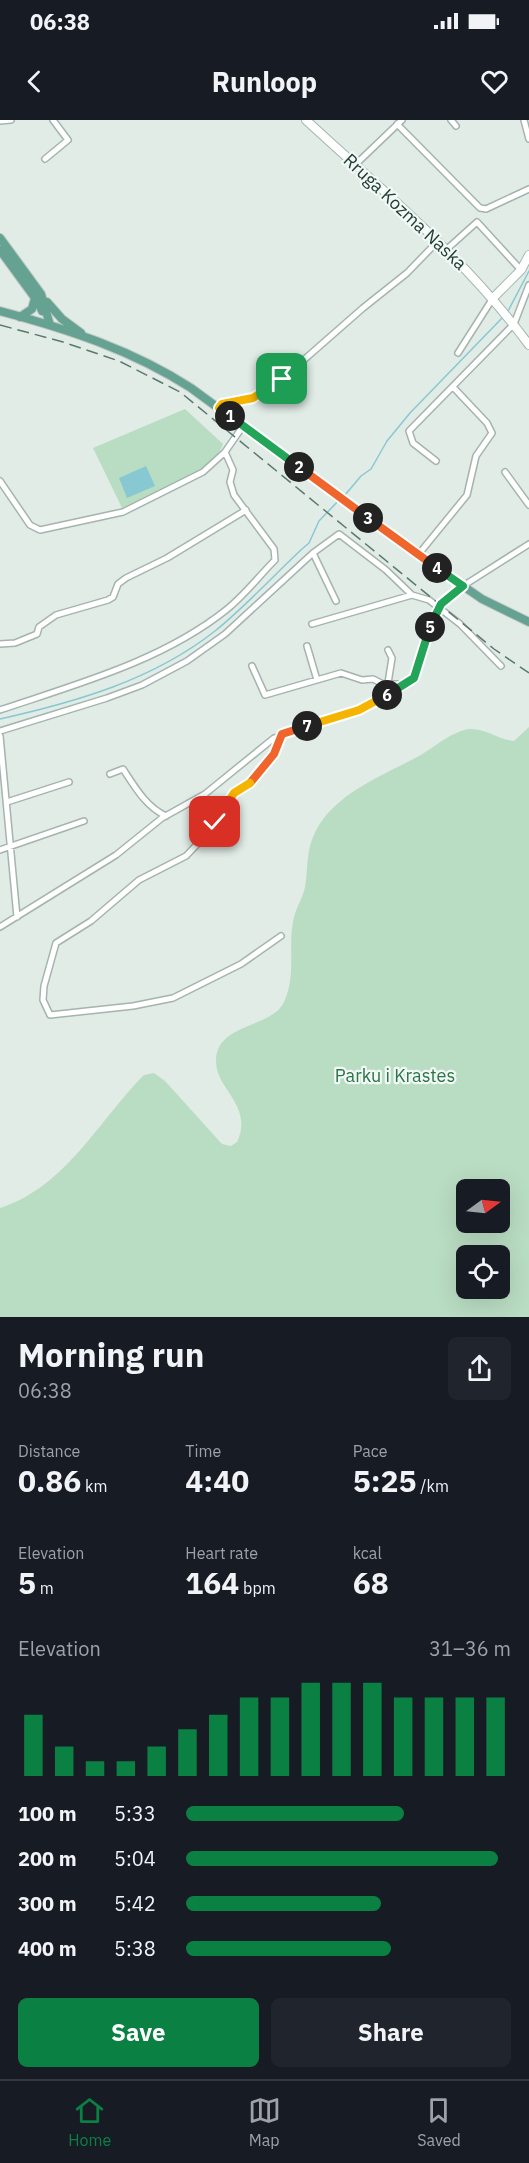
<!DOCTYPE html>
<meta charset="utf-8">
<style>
:root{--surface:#171b24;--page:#20242c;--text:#f1f3f6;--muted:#9ea1a6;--line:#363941;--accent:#0b8043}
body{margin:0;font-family:"IBM Plex Sans",sans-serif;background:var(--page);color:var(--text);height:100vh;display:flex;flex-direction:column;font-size:22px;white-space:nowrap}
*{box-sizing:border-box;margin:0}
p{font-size:20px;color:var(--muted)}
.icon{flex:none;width:33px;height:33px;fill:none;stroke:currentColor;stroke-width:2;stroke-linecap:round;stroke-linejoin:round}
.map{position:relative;height:1197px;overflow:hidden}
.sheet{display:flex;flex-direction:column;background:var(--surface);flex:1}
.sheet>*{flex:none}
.needle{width:39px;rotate:75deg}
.fabs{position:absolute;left:456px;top:1059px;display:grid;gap:12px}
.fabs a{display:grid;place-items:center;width:54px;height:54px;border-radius:9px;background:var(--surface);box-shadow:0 6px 24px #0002;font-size:30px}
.pin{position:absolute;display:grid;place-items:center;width:51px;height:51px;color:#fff;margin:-26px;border-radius:12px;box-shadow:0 3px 9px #0006}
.km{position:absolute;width:30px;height:30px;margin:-15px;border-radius:50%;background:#222;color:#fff;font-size:16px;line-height:30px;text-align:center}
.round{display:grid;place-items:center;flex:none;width:63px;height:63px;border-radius:9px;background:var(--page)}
.overview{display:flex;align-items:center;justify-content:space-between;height:102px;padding:0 18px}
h1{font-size:33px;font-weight:800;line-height:45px}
.stats{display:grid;grid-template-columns:repeat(3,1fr);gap:9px;height:102px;padding:6px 18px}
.stats div{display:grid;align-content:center}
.stats b{font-size:30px;font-weight:800}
.stats small{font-size:16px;font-weight:400}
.stats p{font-size:16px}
.chart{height:168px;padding:12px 18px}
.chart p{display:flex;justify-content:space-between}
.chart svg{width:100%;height:108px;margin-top:6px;stroke:var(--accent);stroke-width:6}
.primary-button{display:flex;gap:12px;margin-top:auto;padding:12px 18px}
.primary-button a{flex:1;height:69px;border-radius:9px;background:var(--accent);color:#fff;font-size:24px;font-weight:800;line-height:69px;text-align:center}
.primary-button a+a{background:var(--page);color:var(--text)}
ul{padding:0 18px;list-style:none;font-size:20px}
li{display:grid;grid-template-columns:96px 72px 1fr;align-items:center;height:45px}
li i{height:15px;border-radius:8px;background:var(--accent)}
.status{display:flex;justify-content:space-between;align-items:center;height:42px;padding:0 30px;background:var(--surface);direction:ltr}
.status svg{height:16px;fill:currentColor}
header{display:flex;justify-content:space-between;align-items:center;height:78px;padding:0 18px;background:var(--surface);font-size:27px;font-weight:800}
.dock{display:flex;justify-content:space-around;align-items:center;height:84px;border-top:2px solid var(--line);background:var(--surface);font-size:16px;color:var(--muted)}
.dock a{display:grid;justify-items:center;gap:3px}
.dock .active{color:var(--accent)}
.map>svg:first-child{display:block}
.green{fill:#b9ddc2;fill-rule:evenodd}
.water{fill:#88c8d2}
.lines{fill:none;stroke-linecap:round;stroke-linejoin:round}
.stream{stroke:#88c8d2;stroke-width:1.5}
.street-casing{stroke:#a4b4ae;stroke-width:8}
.secondary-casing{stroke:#9fb8ae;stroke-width:10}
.primary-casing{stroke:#c1c9c6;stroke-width:10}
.street{stroke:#fff;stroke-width:5}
.secondary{stroke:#fff;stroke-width:8}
.primary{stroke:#65a291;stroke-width:8}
.rail{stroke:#5b7870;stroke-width:1.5;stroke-dasharray:12 6;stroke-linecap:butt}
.split-1-casing{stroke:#fff;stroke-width:12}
.split-2-casing{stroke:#fff;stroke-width:12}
.split-3-casing{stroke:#fff;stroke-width:12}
.split-4-casing{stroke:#fff;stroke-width:12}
.split-5-casing{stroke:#fff;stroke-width:12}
.split-6-casing{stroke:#fff;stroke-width:12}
.split-7-casing{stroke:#fff;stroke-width:12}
.split-8-casing{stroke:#fff;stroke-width:12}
.split-9-casing{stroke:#fff;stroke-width:12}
.split-1{stroke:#f5b400;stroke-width:8}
.split-2{stroke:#22a559;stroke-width:8}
.split-3{stroke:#f0652b;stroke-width:8}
.split-4{stroke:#f0652b;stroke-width:8}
.split-5{stroke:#22a559;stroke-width:8}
.split-6{stroke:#22a559;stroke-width:8}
.split-7{stroke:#f5b400;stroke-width:8}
.split-8{stroke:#f0652b;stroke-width:8}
.split-9{stroke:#f5b400;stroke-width:8}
.labels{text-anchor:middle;stroke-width:4.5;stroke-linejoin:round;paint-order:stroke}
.street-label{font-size:18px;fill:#213d35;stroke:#f1f8f5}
.park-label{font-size:18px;fill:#2a7445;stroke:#f1f8f5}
</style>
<div class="status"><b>06:38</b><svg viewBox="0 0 49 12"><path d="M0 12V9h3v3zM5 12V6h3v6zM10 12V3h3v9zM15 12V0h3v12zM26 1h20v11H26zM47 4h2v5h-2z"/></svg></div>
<header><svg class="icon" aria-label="back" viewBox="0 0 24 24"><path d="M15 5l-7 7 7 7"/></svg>Runloop<svg class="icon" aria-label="heart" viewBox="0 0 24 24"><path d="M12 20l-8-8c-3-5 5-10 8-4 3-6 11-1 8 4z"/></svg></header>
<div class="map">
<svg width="529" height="1197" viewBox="0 0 529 1197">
<rect width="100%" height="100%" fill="#e1ece7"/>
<!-- green -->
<path class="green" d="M185,289L223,324C214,353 150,376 123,390L93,328Z
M529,607V1197H0V1088C66,1067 98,1001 144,955L154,953L165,961L222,1024L231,1026L237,1022C254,986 216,969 216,942C215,903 271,909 284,882C297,854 287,825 294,797C297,786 303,777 305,767C308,750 306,734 313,717C330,675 382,656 419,636C435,627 453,610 471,609C487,609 499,620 514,621ZM466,1070H500V1102H466ZM466,1136H500V1168H466Z"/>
<!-- water -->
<path class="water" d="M146,346L155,366L127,378L119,358Z"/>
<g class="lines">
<!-- stream -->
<path class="stream" d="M507,193L529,151
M345,375L361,356L371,349L387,321L410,293L504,196
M0,599C76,582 153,560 215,511C246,486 273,456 302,429L309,423L319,401L339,380"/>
<!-- street casing -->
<g class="street-casing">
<path id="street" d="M451,0L456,6
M524,0L529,19
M0,1L11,0
M397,4L480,88L486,89L529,69
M45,39L68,20L53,0
M355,45L402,0
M447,129L477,102L521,150
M458,233L493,178
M219,288L225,282L253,278L282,259L363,188L407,153L438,121
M436,341L413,323L409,311L514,204L529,165
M505,352L529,385
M0,361L30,405L40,410L123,392L203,352L225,332
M313,433L336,481
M418,435L467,375L476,336L492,313L487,303L453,267
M312,504L412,475
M0,524L15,523L37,514L39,507L56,495L108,480L113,477L118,464L126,458L167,438L246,390
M307,526L317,560
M252,546L265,575L341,553L362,560L373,559L383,564H405
M388,563L392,538L388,530
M0,590C77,564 162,541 226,490C244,476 259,456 275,440L274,429L234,375L230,362L233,350L225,332L243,306
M0,611L107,578L142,565L187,541L225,514L313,433L339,414L386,450L412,475L429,480L460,504L501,546
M0,616L17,797
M110,654L123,649C135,667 146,687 166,696
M7,682L69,662
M0,730L84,701
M0,807L116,735L162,698L205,674L274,618L359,590L406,564L417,552L432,500L441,484L463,466L529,424
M281,816L241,844L173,878L133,886L50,895L43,880L44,866L56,823L91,801L139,760L186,736L206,715L226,683L261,651L278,626L281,614"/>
</g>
<!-- secondary casing -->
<g class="secondary-casing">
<path id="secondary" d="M306,0C384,72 466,139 529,225
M493,178L521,150L529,135"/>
</g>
<!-- primary casing -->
<g class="primary-casing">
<path id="primary" d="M0,118L41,174L50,205
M0,130L38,182L42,191
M47,182L62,199L81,213
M0,191C68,209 132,230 191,268L418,435L482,479L529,502
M20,197L32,189L35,178"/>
</g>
<!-- street -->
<use href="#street" class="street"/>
<!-- secondary -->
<use href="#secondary" class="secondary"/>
<!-- primary -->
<use href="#primary" class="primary"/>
<!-- rail -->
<path class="rail" d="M0,205L63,222L119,241L180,272L494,529L529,553"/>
</g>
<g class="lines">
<!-- split-1 casing -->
<g class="split-1-casing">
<path id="split-1" d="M230,296L219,288L222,284L253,278L282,259"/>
</g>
<!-- split-2 casing -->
<g class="split-2-casing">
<path id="split-2" d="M230,296L299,347"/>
</g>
<!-- split-3 casing -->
<g class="split-3-casing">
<path id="split-3" d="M299,347L368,398"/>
</g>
<!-- split-4 casing -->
<g class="split-4-casing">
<path id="split-4" d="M368,398L437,448"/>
</g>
<!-- split-5 casing -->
<g class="split-5-casing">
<path id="split-5" d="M430,507L441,484L463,466L437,448"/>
</g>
<!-- split-6 casing -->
<g class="split-6-casing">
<path id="split-6" d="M387,575L414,558L430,507"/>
</g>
<!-- split-7 casing -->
<g class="split-7-casing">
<path id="split-7" d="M307,606L359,590L387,575"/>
</g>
<!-- split-8 casing -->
<g class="split-8-casing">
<path id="split-8" d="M250,663L274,634L282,614L307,606"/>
</g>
<!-- split-9 casing -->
<g class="split-9-casing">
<path id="split-9" d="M215,702L234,673L250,663"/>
</g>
<!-- split-1 -->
<use href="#split-1" class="split-1"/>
<!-- split-2 -->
<use href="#split-2" class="split-2"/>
<!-- split-3 -->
<use href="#split-3" class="split-3"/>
<!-- split-4 -->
<use href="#split-4" class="split-4"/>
<!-- split-5 -->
<use href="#split-5" class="split-5"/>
<!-- split-6 -->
<use href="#split-6" class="split-6"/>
<!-- split-7 -->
<use href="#split-7" class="split-7"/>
<!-- split-8 -->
<use href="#split-8" class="split-8"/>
<!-- split-9 -->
<use href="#split-9" class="split-9"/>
</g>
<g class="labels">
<!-- street labels -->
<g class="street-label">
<text transform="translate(405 92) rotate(43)" y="6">Rruga Kozma Naska</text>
</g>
<!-- park labels -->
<g class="park-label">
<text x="395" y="962">Parku i Krastes</text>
</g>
</g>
</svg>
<div class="fabs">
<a><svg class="needle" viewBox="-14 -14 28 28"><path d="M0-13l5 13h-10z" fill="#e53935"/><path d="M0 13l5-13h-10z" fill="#9ea1a6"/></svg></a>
<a><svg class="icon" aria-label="locate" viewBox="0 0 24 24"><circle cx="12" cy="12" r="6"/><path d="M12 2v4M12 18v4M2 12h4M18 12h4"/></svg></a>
</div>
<div class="pin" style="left:282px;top:259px;background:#1e9e55"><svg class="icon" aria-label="arrive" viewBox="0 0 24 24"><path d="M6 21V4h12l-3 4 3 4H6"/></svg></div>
<div class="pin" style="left:215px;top:702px;background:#d93025"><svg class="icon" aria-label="check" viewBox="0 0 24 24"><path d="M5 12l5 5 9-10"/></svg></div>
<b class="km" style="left:230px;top:296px">1</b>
<b class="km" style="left:299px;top:347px">2</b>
<b class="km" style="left:368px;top:398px">3</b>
<b class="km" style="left:437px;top:448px">4</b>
<b class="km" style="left:430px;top:507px">5</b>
<b class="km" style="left:387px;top:575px">6</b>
<b class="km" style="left:307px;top:606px">7</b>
</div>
<section class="sheet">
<div class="overview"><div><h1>Morning run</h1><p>06:38</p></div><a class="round"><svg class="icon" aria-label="share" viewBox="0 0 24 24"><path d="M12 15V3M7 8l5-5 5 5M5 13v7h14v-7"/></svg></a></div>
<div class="stats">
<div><p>Distance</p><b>0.86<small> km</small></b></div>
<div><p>Time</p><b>4:40</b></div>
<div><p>Pace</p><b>5:25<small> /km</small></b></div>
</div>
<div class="stats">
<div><p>Elevation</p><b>5<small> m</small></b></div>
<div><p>Heart rate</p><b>164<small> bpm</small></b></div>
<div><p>kcal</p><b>68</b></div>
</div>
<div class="chart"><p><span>Elevation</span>31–36 m</p>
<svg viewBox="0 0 160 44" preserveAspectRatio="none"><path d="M5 44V19M15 44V32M25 44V38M35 44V38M45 44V32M55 44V25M65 44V19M75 44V12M85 44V12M95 44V6M105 44V6M115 44V6M125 44V12M135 44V12M145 44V12M155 44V12"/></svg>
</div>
<ul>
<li><b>100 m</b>5:33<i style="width:67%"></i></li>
<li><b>200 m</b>5:04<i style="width:96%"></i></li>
<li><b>300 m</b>5:42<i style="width:60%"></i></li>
<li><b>400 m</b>5:38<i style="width:63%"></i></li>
</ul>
<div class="primary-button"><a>Save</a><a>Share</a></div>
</section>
<nav class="dock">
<a class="active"><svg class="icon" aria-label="home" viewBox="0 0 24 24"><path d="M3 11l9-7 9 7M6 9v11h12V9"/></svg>Home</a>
<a><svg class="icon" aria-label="map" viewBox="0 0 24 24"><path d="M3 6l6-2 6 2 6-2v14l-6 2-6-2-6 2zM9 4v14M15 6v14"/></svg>Map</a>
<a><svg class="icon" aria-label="saved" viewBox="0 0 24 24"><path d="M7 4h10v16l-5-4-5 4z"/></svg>Saved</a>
</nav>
